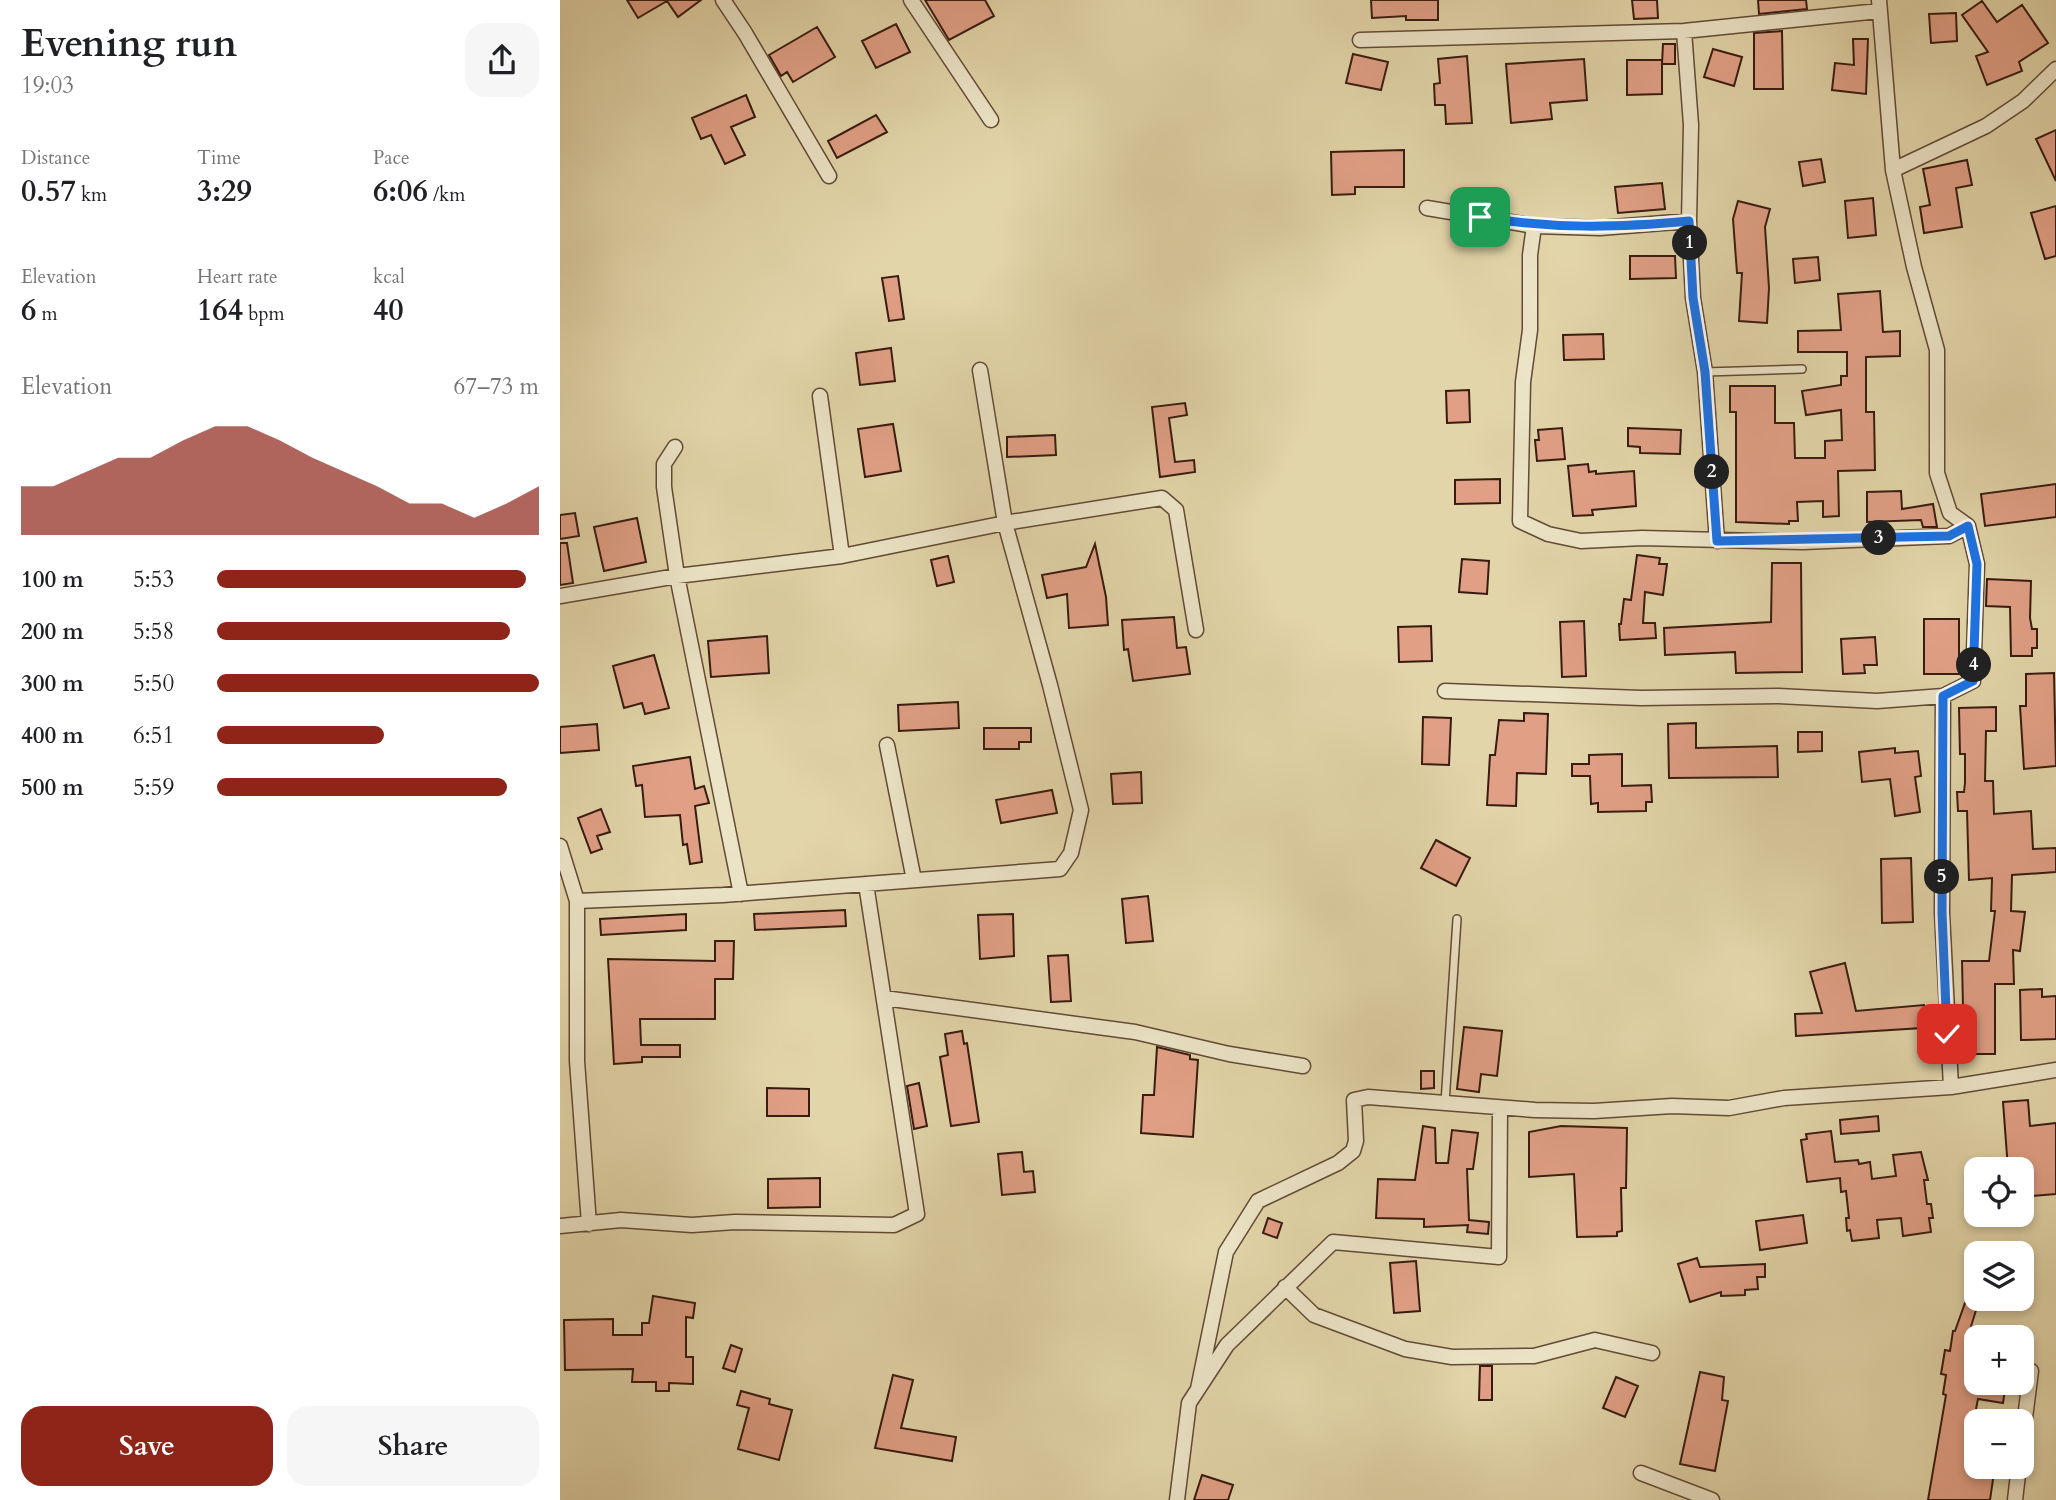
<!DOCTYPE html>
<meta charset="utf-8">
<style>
:root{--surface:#fff;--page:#f6f6f6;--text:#202124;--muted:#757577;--accent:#8f2418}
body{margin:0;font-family:Cardo,serif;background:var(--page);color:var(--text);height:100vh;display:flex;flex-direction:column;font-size:26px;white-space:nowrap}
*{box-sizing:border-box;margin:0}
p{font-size:23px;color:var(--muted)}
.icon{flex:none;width:38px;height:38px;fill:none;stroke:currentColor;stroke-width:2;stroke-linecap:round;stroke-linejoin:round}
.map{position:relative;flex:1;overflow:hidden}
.details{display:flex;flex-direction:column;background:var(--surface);width:560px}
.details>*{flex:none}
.controls{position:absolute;left:1404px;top:1157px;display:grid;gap:14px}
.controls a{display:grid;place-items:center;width:70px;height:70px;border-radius:14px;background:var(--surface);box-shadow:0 4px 10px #0003;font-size:35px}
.pin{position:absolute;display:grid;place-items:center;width:60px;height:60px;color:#fff;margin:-30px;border-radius:14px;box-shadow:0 4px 10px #0006}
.km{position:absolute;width:35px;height:35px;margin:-18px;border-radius:50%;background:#222;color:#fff;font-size:19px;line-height:35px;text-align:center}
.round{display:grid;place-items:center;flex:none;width:74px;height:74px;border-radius:21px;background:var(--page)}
.overview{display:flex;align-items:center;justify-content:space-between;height:119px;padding:0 21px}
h1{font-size:38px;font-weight:600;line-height:52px}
.stats{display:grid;grid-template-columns:repeat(3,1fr);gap:10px;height:119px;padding:7px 21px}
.stats div{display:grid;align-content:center}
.stats b{font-size:30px;font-weight:600}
.stats small{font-size:19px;font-weight:400}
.stats p{font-size:19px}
.chart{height:196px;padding:14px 21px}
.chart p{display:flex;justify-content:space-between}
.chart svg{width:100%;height:126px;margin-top:7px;fill:var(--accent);opacity:.7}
.primary-button{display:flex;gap:14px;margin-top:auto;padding:14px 21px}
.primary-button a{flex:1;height:80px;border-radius:21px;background:var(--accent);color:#fff;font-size:28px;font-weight:600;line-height:80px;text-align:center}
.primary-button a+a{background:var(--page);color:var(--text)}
ul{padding:0 21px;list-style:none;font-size:23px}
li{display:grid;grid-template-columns:112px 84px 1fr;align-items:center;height:52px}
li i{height:18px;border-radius:9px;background:var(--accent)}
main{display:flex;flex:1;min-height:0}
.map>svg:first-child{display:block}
.building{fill:#e1a086;stroke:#381b10;stroke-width:2}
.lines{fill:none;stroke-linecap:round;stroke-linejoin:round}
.service-casing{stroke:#624a36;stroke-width:10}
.minor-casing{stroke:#624a36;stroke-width:17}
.service{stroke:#ece4c7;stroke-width:7}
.minor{stroke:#ece4c7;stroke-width:14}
.route-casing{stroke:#fff;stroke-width:14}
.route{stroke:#1a73e8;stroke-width:9}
</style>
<main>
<section class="details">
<div class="overview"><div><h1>Evening run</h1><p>19:03</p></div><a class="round"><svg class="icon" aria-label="share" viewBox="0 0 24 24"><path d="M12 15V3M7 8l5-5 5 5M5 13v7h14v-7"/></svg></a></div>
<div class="stats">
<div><p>Distance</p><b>0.57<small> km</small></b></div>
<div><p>Time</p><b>3:29</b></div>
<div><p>Pace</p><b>6:06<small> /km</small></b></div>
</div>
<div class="stats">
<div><p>Elevation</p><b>6<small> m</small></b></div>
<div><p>Heart rate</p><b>164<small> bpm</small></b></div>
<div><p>kcal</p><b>40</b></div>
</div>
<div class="chart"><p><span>Elevation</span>67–73 m</p>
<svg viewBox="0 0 160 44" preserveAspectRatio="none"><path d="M0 44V27L10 27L20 22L30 17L40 17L50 11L60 6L70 6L80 11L90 17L100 22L110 27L120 33L130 33L140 38L150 33L160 27V44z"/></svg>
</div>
<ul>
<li><b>100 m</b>5:53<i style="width:96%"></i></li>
<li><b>200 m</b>5:58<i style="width:91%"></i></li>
<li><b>300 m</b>5:50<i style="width:100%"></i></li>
<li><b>400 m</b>6:51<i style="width:52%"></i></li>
<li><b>500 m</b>5:59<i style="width:90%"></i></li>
</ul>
<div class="primary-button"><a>Save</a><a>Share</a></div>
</section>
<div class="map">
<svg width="1496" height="1500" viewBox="0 0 1496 1500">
<rect width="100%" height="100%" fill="#e2d5a9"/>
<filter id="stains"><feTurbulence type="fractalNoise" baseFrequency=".00286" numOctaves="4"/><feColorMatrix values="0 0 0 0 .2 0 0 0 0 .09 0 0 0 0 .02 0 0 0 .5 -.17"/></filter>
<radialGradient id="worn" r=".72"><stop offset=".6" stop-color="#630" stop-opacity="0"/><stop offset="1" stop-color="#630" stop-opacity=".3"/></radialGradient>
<!-- building -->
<path class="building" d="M67,0H141L118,17L107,1L78,18Z
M365,0H425L434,16L389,40Z
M811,0H878V20H846V16L812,18Z
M1072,0H1097L1098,18L1074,19Z
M1198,0H1246L1247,9L1199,14Z
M1422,1L1437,22L1462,5L1488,43L1459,62L1462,71L1427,85L1416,56L1428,52L1402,15Z
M1396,13L1397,41L1371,43L1369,14Z
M336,24L350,52L316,68L302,41Z
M257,27L275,57L233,82L227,72L221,76L209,55Z
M1222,31L1223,89H1194V33Z
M1293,39H1308L1306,94L1272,90L1275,63L1294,65Z
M1103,44H1115V64H1102Z
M1153,49L1182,57L1174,86L1144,77Z
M793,54L828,62L821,90L786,83Z
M907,56L912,123L886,124L885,105H875L874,84L880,83L878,59Z
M1024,59L1027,100L990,103L992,119L951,123L946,64Z
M1067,60H1102V94L1067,95Z
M186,95L195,117L171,127L185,155L165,164L151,135L141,139L132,118Z
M316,115L327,132L277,158L268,141Z
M1496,130V181L1476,139Z
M844,150V187H795V194L772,195L771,152Z
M1261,159L1265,182L1243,186L1239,162Z
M1407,160L1412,185L1396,188L1402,227L1364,233L1360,207L1370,205L1363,169Z
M1102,183L1105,209L1058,213L1055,187Z
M1313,198L1316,235L1288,238L1285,201Z
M1178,201L1210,209L1205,227L1209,288L1207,323L1179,321L1182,273H1177L1173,219Z
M1496,206V256L1485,259L1471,213Z
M1070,256H1115L1116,278L1070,279Z
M1258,257L1260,280L1235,283L1233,259Z
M338,276L344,319L329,321L322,278Z
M1320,291L1323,332L1340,331V356L1306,357V412H1314L1315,470L1278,471L1279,516L1263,517V501L1237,502L1238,521H1229V524L1176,522V412H1170V386H1215V423H1234L1235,458H1265V441L1282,440L1281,410L1246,415L1242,391L1281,385V376H1287V352H1238V331L1281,330L1278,294Z
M1043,334L1044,359L1004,360L1003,335Z
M331,348L335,381L300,385L296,353Z
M909,390L910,422L887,423L886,391Z
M625,403L627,415L609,418L615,462L634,460L635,472L600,477L592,407Z
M333,424L341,471L305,477L298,429Z
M1002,428L1005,459L977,461L975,440H979L978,430Z
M1068,428L1121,430L1120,454L1080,453V447L1068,446Z
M495,435L496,455L447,457V437Z
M1028,464L1029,472L1036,471V474L1074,471L1076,506L1032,510L1033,515L1013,516L1008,466Z
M940,479V503L895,504V480Z
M1496,484V517L1425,526L1421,494Z
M1341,491L1342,509L1373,504L1377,527H1363L1361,520L1307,522V492Z
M15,513L19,536L0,539V515Z
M77,518L86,562L44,571L34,527Z
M0,543H7L13,583L0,585Z
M535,544L546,597L548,625L509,628L507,594L487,598L482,575L526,567Z
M1077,555L1100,558L1099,564H1107L1103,595L1085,592L1083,623H1095L1096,638L1060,640L1059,624H1061L1064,599L1071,600Z
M388,556L394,582L377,586L371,560Z
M902,559L929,561L927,594L899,592Z
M1212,563H1241L1242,672L1176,673L1175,652L1105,655L1104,628L1211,622Z
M1427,579L1471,581L1470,618L1472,629H1477V648H1472V656H1451L1450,607L1426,606Z
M614,617L617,648L626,647L630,674L573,681L568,649L564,650L562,620Z
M1364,619H1399V674H1364Z
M1024,621L1026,676L1002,677L1000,622Z
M871,626L872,661L839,662L838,627Z
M207,636L209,673L151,677L148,641Z
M1315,637L1317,665H1304L1305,673L1283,674L1281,639Z
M94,655L109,708L85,714L82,703L64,708L53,666Z
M1494,673L1496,766L1464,769L1460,706H1466V674Z
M398,702L399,728L339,731L338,705Z
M1436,707V731H1426L1425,781H1433L1434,814L1471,811L1473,849L1496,848V872L1452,875L1451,911L1465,912L1460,951L1453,950L1454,984H1435V1054H1404L1402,961H1429L1435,911H1431L1432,878L1409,880L1407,811H1398L1397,792H1404L1405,783V754H1400L1399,708Z
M964,713L988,714L986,774L957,773L956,806L927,805L930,755H935L939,720L964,721Z
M863,717L891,718L889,765L862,764Z
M1136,723V748L1217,746L1218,777L1109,778L1108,724Z
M37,724L39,750L0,753V727Z
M424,728H471V742H459V749H424Z
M1238,732H1262V751L1238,752Z
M1335,748V753L1358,751L1361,776L1355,777L1360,812L1335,816L1330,779L1302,782L1299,752Z
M1062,754V786L1091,785L1092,802H1086V811L1038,812V803L1031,804L1030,776H1012V764H1029V755Z
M130,757L135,789L144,786L149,803L135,806L142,862L130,864L127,844L123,845L120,815L85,817L82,785L76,786L73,766Z
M581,772L582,803L553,804L551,774Z
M492,790L497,813L441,823L436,800Z
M41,809L50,832L37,836L42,849L31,853L18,818Z
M876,840L910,858L896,886L861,868Z
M1351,858L1353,922L1322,923L1321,859Z
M588,896L593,941L566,943L562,899Z
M285,910L286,926L195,930L194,914Z
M126,914V930L41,935L40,919Z
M453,914L454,956L420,959L418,915Z
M155,941H174L173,979H155V1019H80L81,1045H120V1057H82V1062L54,1064L48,959L155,961Z
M508,955L511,1001L491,1002L488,956Z
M1285,963L1296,1011L1364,1005L1366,1021L1361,1022L1362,1028L1236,1036L1235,1014L1262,1013L1250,972Z
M1482,989V997L1496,996V1039L1461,1040L1460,990Z
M904,1027L942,1031L937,1076L921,1074L919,1092L897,1089Z
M402,1031L404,1044L407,1043L419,1122L391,1126L380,1057L388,1055L385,1034Z
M597,1047L630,1055V1059L638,1060L633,1137L581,1133L583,1095H594Z
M861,1071H874V1088L861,1089Z
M359,1083L367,1126L354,1129L347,1086Z
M207,1088L249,1089V1116H207Z
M1468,1100L1470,1126L1496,1123V1194L1461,1197V1169H1448L1443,1102Z
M1318,1116L1319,1131L1281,1134L1280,1120Z
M863,1126L875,1128L876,1163H888L892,1130L918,1133L913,1169H907L909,1220L929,1222L928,1234L907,1232L908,1225L864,1227V1219L816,1218L818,1179L855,1180Z
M1001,1126L1067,1128L1066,1188H1061L1062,1231L1057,1232V1236L1017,1237L1014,1174L969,1177V1132Z
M1271,1131L1275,1162L1298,1160L1299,1164L1310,1162L1312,1179L1336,1176L1333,1155L1361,1152L1368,1180H1364L1367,1204H1371L1373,1218H1369L1371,1232L1343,1236L1341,1218L1317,1220L1319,1238L1292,1241L1290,1230L1287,1231L1286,1218H1289L1286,1191L1281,1192L1280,1178L1247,1182L1241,1140L1247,1139L1246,1134Z
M462,1152L464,1172L473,1171L475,1192L442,1195L438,1154Z
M260,1178V1207L208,1208V1179Z
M1243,1215L1247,1243L1200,1250L1196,1221Z
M708,1218L722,1223L717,1238L703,1233Z
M1137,1258L1140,1267L1205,1264V1277H1197L1198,1289L1185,1290V1295L1161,1296V1292L1130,1302L1118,1264Z
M856,1261L860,1311L834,1313L830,1263Z
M93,1296L135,1303L133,1318L126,1317V1357H133V1384L109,1383V1391H96V1382H72L73,1369L5,1370L4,1320L53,1319V1335H82V1323H89Z
M1405,1303L1417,1307L1409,1333L1416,1334V1382H1446L1443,1403L1418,1399L1408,1450L1416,1451V1466H1435L1430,1500H1368L1386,1395L1383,1394L1386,1375L1381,1374L1385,1350L1390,1351L1393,1331H1395Z
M171,1345L182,1349L175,1372L163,1368Z
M920,1366H932V1400H919Z
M1140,1372L1164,1377L1162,1400L1168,1401L1155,1471L1120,1464Z
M333,1375L353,1380L341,1428L396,1437L392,1461L315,1448Z
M1056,1377L1078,1386L1065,1417L1043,1408Z
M181,1391L210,1399L209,1404L232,1410L219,1460L178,1449L189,1408L177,1405Z
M642,1475L673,1485L668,1500H634Z"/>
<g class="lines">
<!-- service casing -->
<g class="service-casing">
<path id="service" d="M1145,372L1242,369
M885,1103L897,919"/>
</g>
<!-- minor casing -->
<g class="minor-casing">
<path id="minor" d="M163,0L185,33L269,176
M351,0L431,120
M1319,0L1333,170L1354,267L1377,350V473L1390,513L1408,526
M1124,31L1131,125L1129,221L1133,298L1145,372L1157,541
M800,40L1124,31L1319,11
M1333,170L1426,126L1463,101L1496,69
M867,208L974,226L1040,228L1129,221
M974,226L970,255V330L963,382L960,521L988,534L1021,541L1082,538L1243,542L1389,536L1408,526L1417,564L1413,681L1383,696
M260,396L282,556
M115,447L104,464V487L117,576L181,894
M0,596L117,576L282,556L445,523L420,370
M885,691L1081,698L1218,696L1317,701L1383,696L1382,913L1391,1087
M327,745L354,880
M0,846L17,901
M324,998L575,1032L669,1054L743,1066
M29,1224L17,1061V901L163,895L500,869L511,853L521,810L490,685L445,523L602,498L616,510L636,630
M0,1226L61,1220L132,1225L175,1222L334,1225L357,1214L306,884
M725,1287L754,1315L845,1349L892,1357L974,1356L1035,1340L1092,1353
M638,1389L666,1252L698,1201L778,1163L793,1151L796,1141L794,1100L808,1097L975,1110L1034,1111L1112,1106L1169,1108L1224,1098L1391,1087L1496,1070
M1461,1449L1471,1371
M1081,1473L1152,1500
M617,1500L629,1403L667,1345L773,1242L939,1257L940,1109
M1455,1500L1459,1466"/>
</g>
<!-- service -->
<use href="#service" class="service"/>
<!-- minor -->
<use href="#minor" class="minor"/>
</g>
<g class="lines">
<!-- route casing -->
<g class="route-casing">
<path id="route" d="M920,217C994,229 1054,228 1129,221L1133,298L1145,372L1157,541L1389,536L1408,526L1417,564L1413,681L1383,696L1382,913L1387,1034"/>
</g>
<!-- route -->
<use href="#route" class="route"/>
</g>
<rect width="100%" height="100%" filter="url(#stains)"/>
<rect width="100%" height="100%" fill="url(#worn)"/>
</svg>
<div class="controls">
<a><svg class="icon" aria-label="locate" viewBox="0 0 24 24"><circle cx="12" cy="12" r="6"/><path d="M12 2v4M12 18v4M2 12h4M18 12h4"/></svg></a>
<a><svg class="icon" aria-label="layers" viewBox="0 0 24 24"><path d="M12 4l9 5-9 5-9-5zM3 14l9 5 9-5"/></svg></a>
<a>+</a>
<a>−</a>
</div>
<div class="pin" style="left:920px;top:217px;background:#1e9e55"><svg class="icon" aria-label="arrive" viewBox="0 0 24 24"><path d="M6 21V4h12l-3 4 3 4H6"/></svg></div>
<div class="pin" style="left:1387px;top:1034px;background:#d93025"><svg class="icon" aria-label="check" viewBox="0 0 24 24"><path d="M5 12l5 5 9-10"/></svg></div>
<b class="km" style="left:1130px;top:243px">1</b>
<b class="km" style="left:1152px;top:472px">2</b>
<b class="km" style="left:1319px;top:538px">3</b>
<b class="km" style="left:1414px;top:665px">4</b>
<b class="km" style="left:1382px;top:877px">5</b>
</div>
</main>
